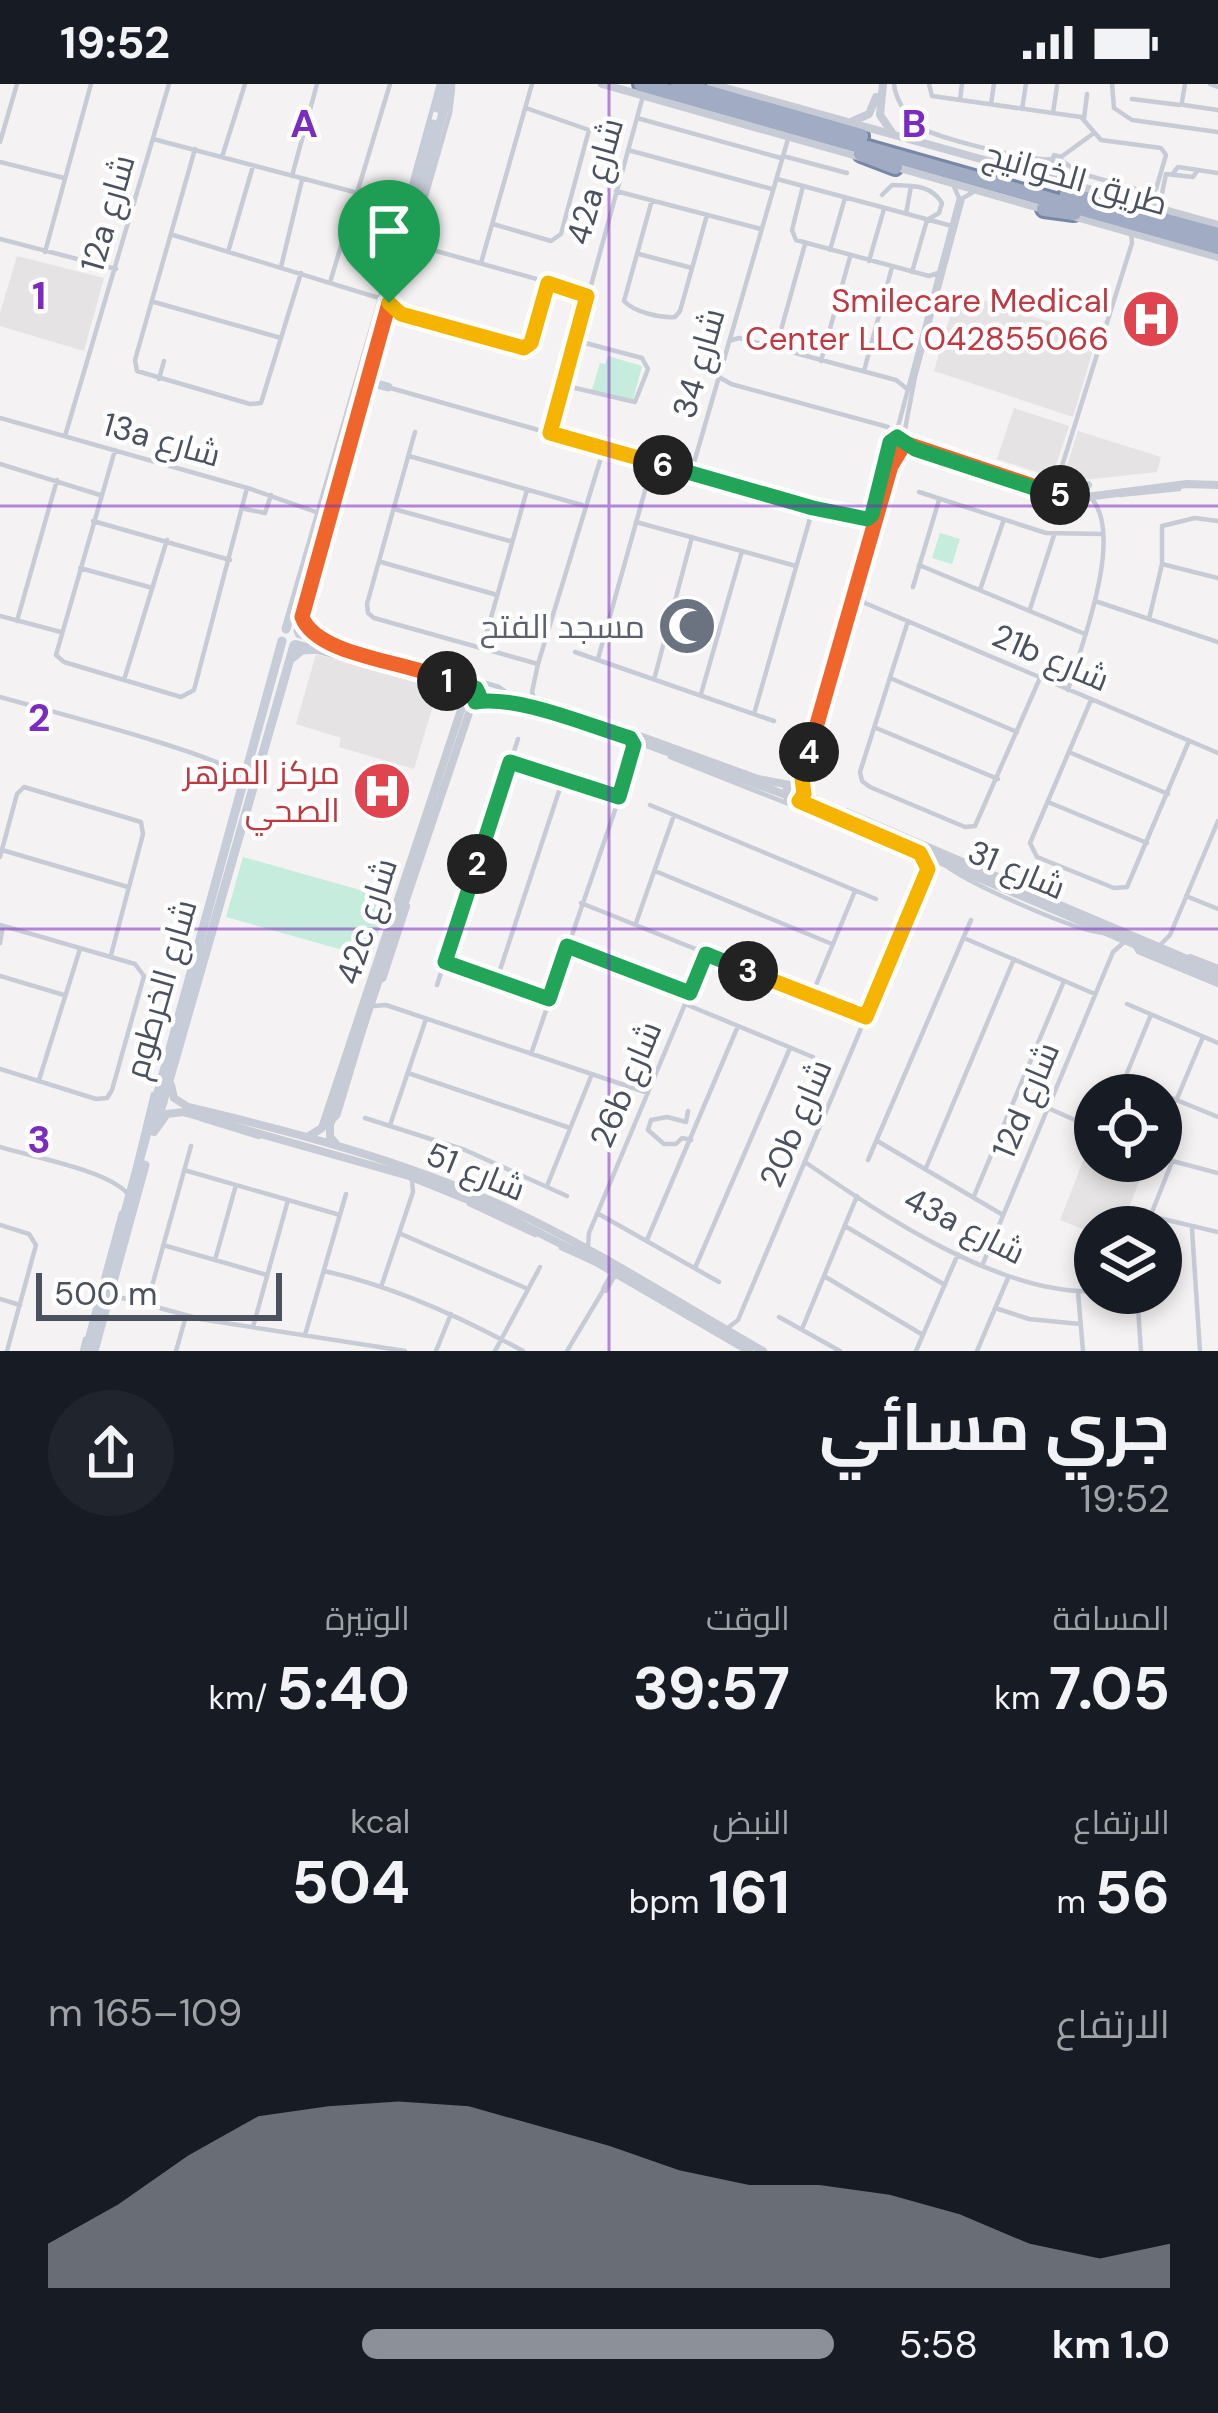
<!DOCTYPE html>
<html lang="ar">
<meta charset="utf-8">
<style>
:root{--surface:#171b24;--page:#20242c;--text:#f1f3f6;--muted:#9ea1a6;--accent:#8c9099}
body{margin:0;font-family:"DM Sans",Cairo,sans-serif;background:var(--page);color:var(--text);direction:rtl;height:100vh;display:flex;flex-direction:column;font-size:45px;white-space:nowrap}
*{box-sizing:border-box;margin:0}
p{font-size:39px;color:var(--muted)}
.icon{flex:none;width:66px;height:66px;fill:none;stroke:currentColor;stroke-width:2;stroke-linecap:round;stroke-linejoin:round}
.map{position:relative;height:1267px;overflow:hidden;direction:ltr}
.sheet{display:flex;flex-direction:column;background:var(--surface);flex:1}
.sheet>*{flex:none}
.controls{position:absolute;left:1074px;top:990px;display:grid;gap:24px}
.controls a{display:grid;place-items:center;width:108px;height:108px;border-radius:50%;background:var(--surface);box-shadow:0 6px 18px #0003;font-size:60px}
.scale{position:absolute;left:36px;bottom:30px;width:246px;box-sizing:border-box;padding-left:12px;border:6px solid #4b515e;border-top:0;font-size:33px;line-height:42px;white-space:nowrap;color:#4b515e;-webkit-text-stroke:9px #fff;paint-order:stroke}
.pin{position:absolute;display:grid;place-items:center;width:102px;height:102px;color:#fff;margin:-123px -51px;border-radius:50% 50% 50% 0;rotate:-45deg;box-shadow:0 0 12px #0007}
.pin .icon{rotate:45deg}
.km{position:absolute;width:60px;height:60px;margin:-30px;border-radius:50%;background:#222;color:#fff;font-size:33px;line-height:60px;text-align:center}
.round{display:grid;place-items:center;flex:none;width:126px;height:126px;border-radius:63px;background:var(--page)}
.head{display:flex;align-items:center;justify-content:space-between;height:204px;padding:0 48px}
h1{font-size:66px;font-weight:700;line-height:90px}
.metrics{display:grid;grid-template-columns:repeat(3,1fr);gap:18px;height:204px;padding:12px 48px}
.metrics div{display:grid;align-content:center}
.metrics b{font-size:60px;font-weight:700}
.metrics small{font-size:33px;font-weight:400}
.metrics p{font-size:33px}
.chart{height:336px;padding:24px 48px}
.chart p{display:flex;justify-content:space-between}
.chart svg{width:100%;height:216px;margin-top:12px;fill:var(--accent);opacity:.7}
ul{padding:0 48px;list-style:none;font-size:39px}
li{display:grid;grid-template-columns:192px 144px 1fr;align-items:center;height:90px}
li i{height:30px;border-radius:15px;background:var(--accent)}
.status{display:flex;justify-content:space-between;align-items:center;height:84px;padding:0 60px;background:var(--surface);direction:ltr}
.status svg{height:33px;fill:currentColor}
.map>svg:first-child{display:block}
.education{fill:#e5e3e3}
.green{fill:#c5ecdc}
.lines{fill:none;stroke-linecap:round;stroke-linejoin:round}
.trunk-casing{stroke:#7987a7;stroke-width:20}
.minor{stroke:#c7cbd5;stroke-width:4.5}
.tertiary{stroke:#c7cbd5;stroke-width:8}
.secondary{stroke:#c6ccd8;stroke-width:9}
.trunk{stroke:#a1acc4;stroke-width:14}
.split-1-casing{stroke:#fff;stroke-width:24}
.split-2-casing{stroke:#fff;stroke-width:24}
.split-3-casing{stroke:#fff;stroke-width:24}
.split-4-casing{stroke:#fff;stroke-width:24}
.split-5-casing{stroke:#fff;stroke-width:24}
.split-6-casing{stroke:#fff;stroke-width:24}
.split-7-casing{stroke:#fff;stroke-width:24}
.split-1{stroke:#f0652b;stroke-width:15}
.split-2{stroke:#22a559;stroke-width:15}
.split-3{stroke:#22a559;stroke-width:15}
.split-4{stroke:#f5b400;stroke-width:15}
.split-5{stroke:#f0652b;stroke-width:15}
.split-6{stroke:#22a559;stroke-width:15}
.split-7{stroke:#f5b400;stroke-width:15}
.grid{fill:none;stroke:#7b2cbf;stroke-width:3;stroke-opacity:0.55}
.labels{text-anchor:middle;stroke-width:9;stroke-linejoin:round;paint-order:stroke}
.street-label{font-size:33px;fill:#4b515e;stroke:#fff}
.health-label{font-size:33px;fill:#be3a42;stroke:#fff;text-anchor:end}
.worship-label{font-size:33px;fill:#5b616d;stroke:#fff;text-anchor:end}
.grid-label{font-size:39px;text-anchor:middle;font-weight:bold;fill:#7b2cbf;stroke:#fff;stroke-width:9;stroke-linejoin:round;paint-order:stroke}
</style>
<div class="status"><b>19:52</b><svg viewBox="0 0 49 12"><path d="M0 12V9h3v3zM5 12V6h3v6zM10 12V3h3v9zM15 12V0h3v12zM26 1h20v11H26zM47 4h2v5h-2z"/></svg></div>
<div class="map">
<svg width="1218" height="1267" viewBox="0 0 1218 1267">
<rect width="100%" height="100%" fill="#f4f2f2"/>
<!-- education -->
<path class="education" d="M17,172L104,194L84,267L0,242V229Z
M957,208L1097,253L1073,333L934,287Z
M1014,324L1069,342L1052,393L997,375Z
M1078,347L1161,373L1157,388L1074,397L1063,394Z
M316,570L438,605L414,685L339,663L341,654L296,640Z
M1092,1054L1095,1056V1077L1147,1078L1121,1143H1095V1150L1060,1136Z"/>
<!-- green -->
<path class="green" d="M608,272L642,282L633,316L592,306L600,279L605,280Z
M940,449L960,455L952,480L932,474Z
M243,773L388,814L371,874L226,833Z"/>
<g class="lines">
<!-- trunk casing -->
<g class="trunk-casing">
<path id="trunk" d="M641,0L1218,163
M678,0L861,52
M861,70L895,83
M1067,110L1218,151
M1044,125L1074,129"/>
</g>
<!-- minor -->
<path class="minor" d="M894,0C895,13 906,32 916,41C928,52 1036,79 1051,75
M929,0L932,12L1081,33L1101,56L1161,64L1166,71L1156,105L1150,109L1079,89L1061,76
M1112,0L1114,24L1132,36L1218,48
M1210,0L1218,3
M1132,15L1180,21
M960,16L962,0
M1182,18L1185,0
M991,20L994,0
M1184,21L1218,26
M1022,25L1026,0
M1053,29L1057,2
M637,34L781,74
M1084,35L1087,10
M153,55L358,109
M0,58L17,0
M195,65L135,276L137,287L250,320L261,319L301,189
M628,66L772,105
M783,72L847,89
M222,73L245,0
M1061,73L1094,49
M0,78L64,94
M1174,88L1178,83L1218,89
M292,92L317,0
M1043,92L1052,77L1059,79L1061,73L1054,71L1052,77
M777,95L952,142
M803,102L792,146L796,156L929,192L938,189
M616,107L761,145
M882,111L892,101C911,102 931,100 942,119L939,129L927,136L912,188
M652,116L624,217C634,228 660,234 675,233L680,227L707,131
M1159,124L1166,90L1193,93L1198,86
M906,130L911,102
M493,140L551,157L561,150L589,46L526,24
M414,141L420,133L450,29L453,4
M173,151L379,214
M0,155L116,185
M408,164L418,162L587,209
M830,166L845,114
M45,168L91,0
M228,168L253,82
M639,170L692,184
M869,177L884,125
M481,179L532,0
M281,183L302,96
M388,185L439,0
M331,195L390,0
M397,207L404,188L403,178
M154,218L281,254
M392,224L401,230L524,264L531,259L548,199
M729,257L739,254L896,296L906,304
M776,264L805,160
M377,277L386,243
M821,277L850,173
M864,287L892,183
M719,293L731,300L888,343
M159,295L164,277
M562,301L635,318L648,285L642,274L574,256
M387,303L813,424L859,435L872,431
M0,334L251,405L316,428
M551,347L643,12
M415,348L367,520L368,529L374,534L538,580
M65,352L169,0
M889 362a8 8 0 1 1 16 0a8 8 0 1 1-16 0Z
M895,354L959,114L953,100
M903,356L915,293L963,114L975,107
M115,366L56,571L64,578L181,613L194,606L247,404
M409,372L582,421
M0,380L100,411
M691,389L788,55
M1056,401L1063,412
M919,408L1046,449L1101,450
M1048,408L1056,401L1132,159L1131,148
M341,410L363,328
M1033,410L1061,419L1078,417
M1120,411L1179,405
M245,425L265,429L271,411
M394,425L510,457
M93,437L230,476
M636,438L796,482
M381,478L497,511
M1162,480L1218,494
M919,481L1085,550
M80,484L149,503
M913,503L939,416
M856,506L865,519L1218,669
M980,506L1003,438
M312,513L309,534L321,550L499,603L514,613
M1095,517L1218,558
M1030,525L1054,451
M0,532L61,548
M1149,535L1162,480V442L1195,434L1218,437
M17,537L57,396
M908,537L860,688L862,697L870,703L965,743L975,742L1040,594
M483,562L527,406
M575,568L774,637
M598,575L653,378
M655,592L692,453
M890,594L1017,648
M124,596L167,456
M1068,606C1081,563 1124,453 1092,415
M701,610L742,467
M0,613C41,625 223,671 244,693
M1091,616L1030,759L1037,773L1114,804L1127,803L1189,657
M536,619L532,608L538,580L603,367
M754,630L813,424
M542,632L565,639
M876,644L998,695
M1069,668L1168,710
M670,673L910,768
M510,678L619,713
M793,699L890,366
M802,702L891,382L899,370
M1048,718L1147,759
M650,721L876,815
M846,726L1007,795
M2,766L128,803
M0,773L17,710L24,703L141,738L143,750L111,871
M949,784C973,801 1077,848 1104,849
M655,787L832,860
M1186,812L1218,825
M581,819L865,933
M636,839L674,731
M0,841L135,880L144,892L112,1006L107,1014L96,1015L0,985
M964,854L1095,910
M0,859L3,842
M1133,859L1138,868L1218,901
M1160,861L1170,851L1218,737
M567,862L690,909
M1190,872L1218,883
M447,879L549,915
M0,892L64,911
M497,895L563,695
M378,899L384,895L408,822
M437,901L518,655
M811,913L855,807
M685,920L813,973
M1127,920L1218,959
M374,922L386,921L648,1009
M531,970L633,674L642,660
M408,989L570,1044
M1125,995L1218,1033
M39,996L80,865
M1118,1011L1150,933
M1176,1017L1203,953
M1048,1024L1095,1045
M688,1027L686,1038L667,1033L651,1036L648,1046L664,1060H676L682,1054L691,1056
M365,1034L465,1066L567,1112
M201,1035L259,1053
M331,1039L338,1032L368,933
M390,1041L426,935
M879,1058L1003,1131
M0,1063C32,1073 108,1086 128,1110
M1161,1074L1218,1089
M868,1076L971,836
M805,1078C882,1131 1000,1211 1095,1207
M136,1080L153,1010
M926,1084L1014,875
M184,1086L340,1131
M547,1102L592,990
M974,1112L1064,897
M469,1120L535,1151
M597,1129L719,1198
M1150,1132L1218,1148
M0,1141L29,1150L36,1161L7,1267
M845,1142L945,1201
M1146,1143L1172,1078
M1192,1145L1200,1267
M401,1150L528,1205
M647,1156L738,942
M163,1161L267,1191
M588,1162L589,1149L706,870
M561,1164L594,1179
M215,1176L236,1101
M982,1182L1113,868L1123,859
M695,1184L790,964
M324,1187C394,1202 461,1233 523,1267
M824,1192L923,1251
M381,1203L413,1108L412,1097
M1078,1208L1083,1267
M1137,1209L1141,1267
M0,1215L20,1221
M110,1216L123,1214L200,1235L405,1267
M147,1220L191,1062
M995,1224L1029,1235L1080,1240
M779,1233L840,1267
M253,1243L288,1116
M729,1243L738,1236L927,788
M802,1245L857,1112
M305,1251L346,1110
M87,1255L121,1129
M82,1267L85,1255
M176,1267L186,1232
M436,1267L451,1230
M495,1267L540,1183
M567,1267L604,1205
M916,1267L958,1170
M977,1267L1008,1194"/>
<!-- tertiary -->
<path class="tertiary" d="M602,0L864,74
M711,0L1218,141
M883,0L880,31L893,50
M851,38L869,30L876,13
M896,83L1043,125
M1069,131L1218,173
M902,369L912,368L1063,416L1187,400L1218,401
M1080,412L1088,401
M299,550L467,603
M296,560L430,597L462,614
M478,607L601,638L758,695L790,701
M475,618L510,620L621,651L786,711
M786 709a9 9 0 1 1 18 0a9 9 0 1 1-18 0Z
M805,708L826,722L1218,888
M799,717L1218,896
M921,770L928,786
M171,1001L174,1014L188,1023C295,1048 404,1077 505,1123C594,1164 677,1218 763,1267
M154,1048L167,1030L183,1028L409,1092L498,1128L596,1178L749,1267
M309,1052L322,1044L464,617
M337,1061L330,1053V1041L472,620
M605,1205L616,1186"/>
<!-- secondary -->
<path class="secondary" d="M437,24L444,0
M365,297L388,303
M302,533L309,548L332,561
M286,545L433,40
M298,547L451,0
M292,574L302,566L320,565
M156,1042L294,561
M87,1267L282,557
M94,1267L145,1081"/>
<!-- trunk -->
<use href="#trunk" class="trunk"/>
</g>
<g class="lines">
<!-- split-1 casing -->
<g class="split-1-casing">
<path id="split-1" d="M389,219L302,533C317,573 410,577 447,597"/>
</g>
<!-- split-2 casing -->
<g class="split-2-casing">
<path id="split-2" d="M447,597L476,604L479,610L475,618C518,611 587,641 630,654L634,661L619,713L510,678L477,780"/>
</g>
<!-- split-3 casing -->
<g class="split-3-casing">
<path id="split-3" d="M477,780L445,878L549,915L567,862L690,909L706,870L748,887"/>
</g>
<!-- split-4 casing -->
<g class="split-4-casing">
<path id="split-4" d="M748,887L866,933L928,785L920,769L799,717L804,710L802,694L809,668"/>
</g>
<!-- split-5 casing -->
<g class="split-5-casing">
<path id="split-5" d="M809,668L891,382L905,359L1060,411"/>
</g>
<!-- split-6 casing -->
<g class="split-6-casing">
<path id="split-6" d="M663,381L813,424L867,435L872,431L890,358L897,353L915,365L1046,408L1056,401L1060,411"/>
</g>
<!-- split-7 casing -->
<g class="split-7-casing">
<path id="split-7" d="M389,219L401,230L524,264L531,259L548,199L587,212L550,349L663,381"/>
</g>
<!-- split-1 -->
<use href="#split-1" class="split-1"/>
<!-- split-2 -->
<use href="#split-2" class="split-2"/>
<!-- split-3 -->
<use href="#split-3" class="split-3"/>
<!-- split-4 -->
<use href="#split-4" class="split-4"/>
<!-- split-5 -->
<use href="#split-5" class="split-5"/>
<!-- split-6 -->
<use href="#split-6" class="split-6"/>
<!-- split-7 -->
<use href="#split-7" class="split-7"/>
</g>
<!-- grid -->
<path class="grid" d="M609,0V1267M0,422H1218M0,845H1218"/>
<!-- icons -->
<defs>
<g id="hospital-disc" transform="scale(3)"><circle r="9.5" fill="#e0444e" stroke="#fff"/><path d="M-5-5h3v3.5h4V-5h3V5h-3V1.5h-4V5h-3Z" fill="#fff"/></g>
<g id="mosque-disc" transform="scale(3)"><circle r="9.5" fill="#6b7280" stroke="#fff"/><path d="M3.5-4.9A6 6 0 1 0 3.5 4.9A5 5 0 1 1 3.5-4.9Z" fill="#fff"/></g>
</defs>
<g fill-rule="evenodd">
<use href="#hospital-disc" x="1151" y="235"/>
<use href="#mosque-disc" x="687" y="542"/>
<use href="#hospital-disc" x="382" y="707"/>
</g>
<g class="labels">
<!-- street labels -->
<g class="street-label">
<text transform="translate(1076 94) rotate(16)" y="12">طريق الخوانيج</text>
<text transform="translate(594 97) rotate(-74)" y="12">42a شارع</text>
<text transform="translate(107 129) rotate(-74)" y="12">12a شارع</text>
<text transform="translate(698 279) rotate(-74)" y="12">شارع 34</text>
<text transform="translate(162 355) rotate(16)" y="12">13a شارع</text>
<text transform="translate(1051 573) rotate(23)" y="12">21b شارع</text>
<text transform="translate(1017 785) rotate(23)" y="12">شارع 31</text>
<text transform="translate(366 837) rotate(-72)" y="12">42c شارع</text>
<text transform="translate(160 905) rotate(-74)" y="12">شارع الخرطوم</text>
<text transform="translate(625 1000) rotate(-67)" y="12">26b شارع</text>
<text transform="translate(1025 1016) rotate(-67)" y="12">12d شارع</text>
<text transform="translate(795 1039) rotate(-67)" y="12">20b شارع</text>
<text transform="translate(476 1087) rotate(22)" y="12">شارع 51</text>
<text transform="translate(965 1141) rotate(27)" y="12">43a شارع</text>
</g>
<!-- health labels -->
<g class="health-label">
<text x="1109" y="228">Smilecare Medical<tspan x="1109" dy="38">Center LLC 042855066</tspan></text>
<text x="340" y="700">مركز المزهر<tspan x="340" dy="38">الصحي</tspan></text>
</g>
<!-- worship labels -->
<g class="worship-label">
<text x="645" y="554">مسجد الفتح</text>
</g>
</g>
<g class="grid-label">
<text x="304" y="53">A</text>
<text x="914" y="53">B</text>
<text x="39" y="225">1</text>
<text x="39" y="647">2</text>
<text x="39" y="1069">3</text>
</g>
</svg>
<div class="controls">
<a><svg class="icon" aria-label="locate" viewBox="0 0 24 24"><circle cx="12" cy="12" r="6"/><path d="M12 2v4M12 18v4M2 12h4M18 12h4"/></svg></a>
<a><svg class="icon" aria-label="layers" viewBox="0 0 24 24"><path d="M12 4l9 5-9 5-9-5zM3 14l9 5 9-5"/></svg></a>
</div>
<div class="scale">500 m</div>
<div class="pin" style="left:389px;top:219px;background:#1e9e55"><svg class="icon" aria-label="arrive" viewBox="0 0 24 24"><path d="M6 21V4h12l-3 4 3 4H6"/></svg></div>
<b class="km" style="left:447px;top:597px">1</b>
<b class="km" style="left:477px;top:780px">2</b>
<b class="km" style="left:748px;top:887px">3</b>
<b class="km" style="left:809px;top:668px">4</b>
<b class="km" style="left:1060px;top:411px">5</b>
<b class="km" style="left:663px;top:381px">6</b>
</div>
<section class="sheet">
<div class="head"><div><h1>جري مسائي</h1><p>19:52</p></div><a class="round"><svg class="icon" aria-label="share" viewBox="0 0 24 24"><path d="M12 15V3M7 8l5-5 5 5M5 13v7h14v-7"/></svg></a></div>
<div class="metrics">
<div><p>المسافة</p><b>7.05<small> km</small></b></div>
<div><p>الوقت</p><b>39:57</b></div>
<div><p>الوتيرة</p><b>5:40<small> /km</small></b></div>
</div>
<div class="metrics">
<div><p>الارتفاع</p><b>56<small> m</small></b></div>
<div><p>النبض</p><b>161<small> bpm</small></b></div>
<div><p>kcal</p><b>504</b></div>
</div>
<div class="chart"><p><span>الارتفاع</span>109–165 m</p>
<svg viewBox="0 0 160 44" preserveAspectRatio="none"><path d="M0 44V35L10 27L20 17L30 9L40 7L50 6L60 7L70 11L80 15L90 20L100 23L110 23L120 25L130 29L140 35L150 38L160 35V44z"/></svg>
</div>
<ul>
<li><b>1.0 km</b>5:58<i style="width:60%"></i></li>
</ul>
</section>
